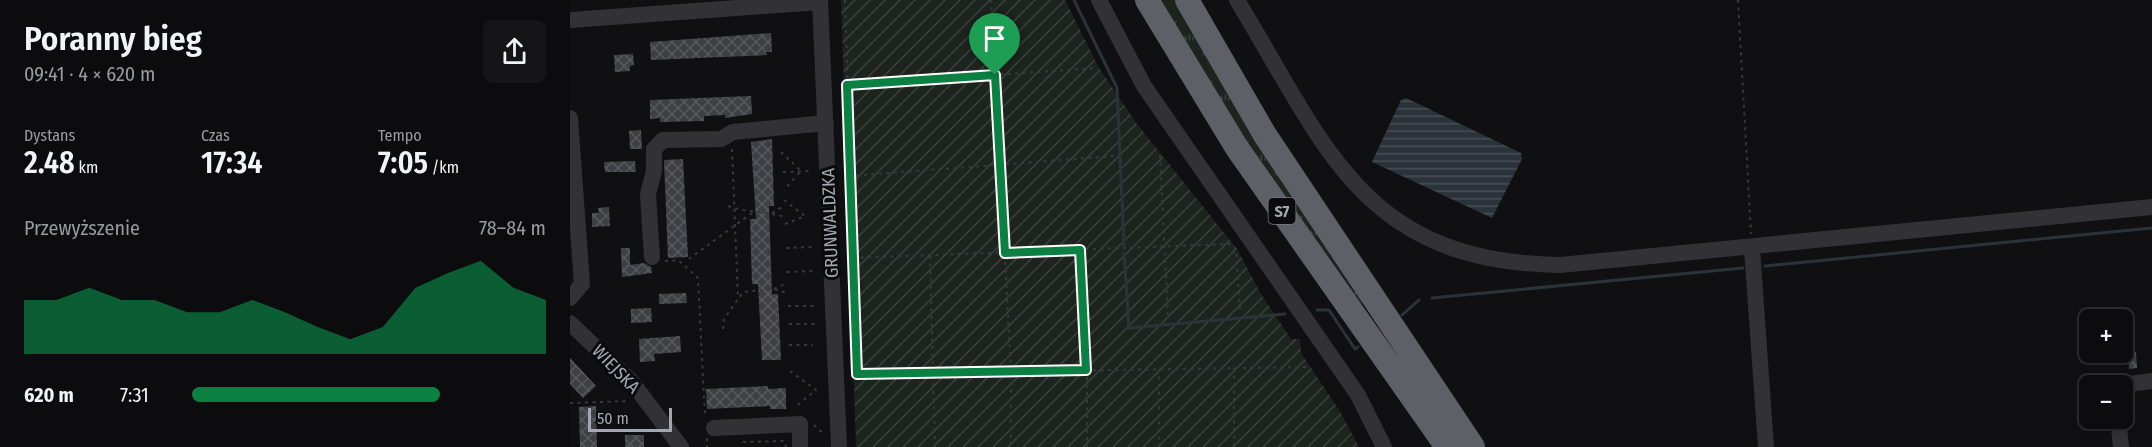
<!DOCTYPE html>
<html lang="pl">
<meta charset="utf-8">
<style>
:root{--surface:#0c0c0e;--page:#151517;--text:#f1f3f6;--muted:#9a9b9e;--line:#2c2c2e;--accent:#0b8043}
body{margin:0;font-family:"Fira Sans Condensed",sans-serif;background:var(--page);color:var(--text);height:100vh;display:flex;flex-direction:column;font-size:22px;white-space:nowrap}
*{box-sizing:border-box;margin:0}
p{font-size:20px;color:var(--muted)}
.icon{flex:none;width:33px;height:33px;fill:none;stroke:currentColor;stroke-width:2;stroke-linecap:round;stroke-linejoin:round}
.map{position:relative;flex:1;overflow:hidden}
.drawer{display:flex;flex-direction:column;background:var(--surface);width:570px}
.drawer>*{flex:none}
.buttons{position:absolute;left:1509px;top:309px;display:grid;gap:12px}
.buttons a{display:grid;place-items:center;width:54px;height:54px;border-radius:9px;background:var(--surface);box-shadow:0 3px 9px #0003,0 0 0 2px var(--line);font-size:30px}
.scale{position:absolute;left:18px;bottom:15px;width:84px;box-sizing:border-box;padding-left:6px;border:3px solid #a2a7b2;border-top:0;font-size:16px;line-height:21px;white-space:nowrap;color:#a2a7b2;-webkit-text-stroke:4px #0b0b0d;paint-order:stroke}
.pin{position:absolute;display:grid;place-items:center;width:51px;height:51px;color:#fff;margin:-62px -26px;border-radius:50% 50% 50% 0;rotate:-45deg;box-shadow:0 0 6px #0007}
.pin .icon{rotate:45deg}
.round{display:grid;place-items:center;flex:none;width:63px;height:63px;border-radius:9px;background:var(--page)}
.overview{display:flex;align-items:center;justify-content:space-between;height:102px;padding:0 24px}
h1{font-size:33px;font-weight:600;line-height:45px}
.metrics{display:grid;grid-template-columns:repeat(3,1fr);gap:9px;height:102px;padding:6px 24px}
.metrics div{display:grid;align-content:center}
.metrics b{font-size:30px;font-weight:600}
.metrics small{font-size:16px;font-weight:400}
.metrics p{font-size:16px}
.chart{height:168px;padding:12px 24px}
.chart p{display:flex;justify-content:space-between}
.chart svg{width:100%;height:108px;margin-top:6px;fill:var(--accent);opacity:.7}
ul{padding:0 24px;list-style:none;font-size:20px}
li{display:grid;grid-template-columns:96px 72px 1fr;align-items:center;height:45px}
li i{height:15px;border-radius:8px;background:var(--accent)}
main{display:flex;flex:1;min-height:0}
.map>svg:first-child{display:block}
.grass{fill:url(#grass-tufts)}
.garden{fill:url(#garden-furrows)}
.water{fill:url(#water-rules)}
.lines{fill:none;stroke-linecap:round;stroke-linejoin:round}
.stream{stroke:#2b333a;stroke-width:3}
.building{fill:url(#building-cross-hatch)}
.path{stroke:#38393d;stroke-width:2;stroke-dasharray:3 4.5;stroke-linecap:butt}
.minor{stroke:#323236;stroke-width:16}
.highway{stroke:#5e6067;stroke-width:24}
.route-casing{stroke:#fff;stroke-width:12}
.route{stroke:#0b8043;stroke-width:8}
.labels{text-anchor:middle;stroke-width:6;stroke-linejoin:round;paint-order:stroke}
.shield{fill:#0b0b0d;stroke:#757880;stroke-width:1.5}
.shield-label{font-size:16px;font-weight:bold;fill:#a2a7b2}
.street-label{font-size:18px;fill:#a2a7b2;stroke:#0b0b0d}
</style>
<main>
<section class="drawer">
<div class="overview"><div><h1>Poranny bieg</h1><p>09:41 · 4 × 620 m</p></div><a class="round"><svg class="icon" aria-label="share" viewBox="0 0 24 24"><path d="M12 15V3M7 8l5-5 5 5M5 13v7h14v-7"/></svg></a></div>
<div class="metrics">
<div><p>Dystans</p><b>2.48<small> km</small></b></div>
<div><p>Czas</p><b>17:34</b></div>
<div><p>Tempo</p><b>7:05<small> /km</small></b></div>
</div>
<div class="chart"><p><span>Przewyższenie</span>78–84 m</p>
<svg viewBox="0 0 160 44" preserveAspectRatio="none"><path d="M0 44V22L10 22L20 17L30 22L40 22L50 27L60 27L70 22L80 27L90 33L100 38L110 33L120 17L130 11L140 6L150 17L160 22V44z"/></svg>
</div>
<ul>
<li><b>620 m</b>7:31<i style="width:70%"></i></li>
</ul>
</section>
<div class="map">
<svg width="1582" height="447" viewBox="0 0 1582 447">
<defs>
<pattern id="grass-tufts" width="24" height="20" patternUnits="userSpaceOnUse" patternTransform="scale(1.5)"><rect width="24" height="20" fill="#1d241e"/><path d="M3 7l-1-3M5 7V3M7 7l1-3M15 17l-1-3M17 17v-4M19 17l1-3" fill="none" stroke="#3b413c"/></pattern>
<pattern id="garden-furrows" width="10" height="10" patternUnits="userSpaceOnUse" patternTransform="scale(1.5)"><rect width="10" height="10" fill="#1d241e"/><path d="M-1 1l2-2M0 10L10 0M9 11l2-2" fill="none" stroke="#3b413c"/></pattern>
<pattern id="water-rules" width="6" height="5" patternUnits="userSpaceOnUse" patternTransform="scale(1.5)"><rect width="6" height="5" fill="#2b333a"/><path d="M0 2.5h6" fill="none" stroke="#474e54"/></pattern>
<pattern id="building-cross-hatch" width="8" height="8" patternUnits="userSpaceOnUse" patternTransform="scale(1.5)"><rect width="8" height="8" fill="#3f4045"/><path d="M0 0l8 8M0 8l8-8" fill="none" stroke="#58595d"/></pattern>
</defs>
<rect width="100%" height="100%" fill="#101012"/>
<!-- grass -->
<path class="grass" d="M586,0H609L794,302L789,306L725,218Z"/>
<!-- garden -->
<path class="garden" d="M271,0H495L528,66L567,124L667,249L691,294L721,339H730L731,353L771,413L789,447H286Z"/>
<!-- water -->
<path class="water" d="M836,98L951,153L952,159L922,218L802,162L831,100Z"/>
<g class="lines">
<!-- stream -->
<path class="stream" d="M504,0L547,88L554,245
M554,253L559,328L715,314
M1195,266L1582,228
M862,298L1173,268
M747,310H759L785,349L788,347
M832,315L849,300"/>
</g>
<!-- building -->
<path class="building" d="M201,33L202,52H196L197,55L81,60L80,42Z
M63,54L64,65L60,66V71L45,72L44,55Z
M181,96L182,114L155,118V115L134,116V121L90,122V118L80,119V100Z
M71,130L72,149H60L59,131Z
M202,139L204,206H199L202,294H208L211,360H192L188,284H182L180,219H186L181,142Z
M113,159L118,257L98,258L94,160Z
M65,161L66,172H35L34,162Z
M39,207L40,226L22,227V213H29L28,208Z
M51,248H60V265L74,263L81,267L82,273L52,277Z
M116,293L117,303L89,304V294Z
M81,308L82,322L61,323V309Z
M110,336L111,352L84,354L85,361L70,362L69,339Z
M1566,352L1567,368L1559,369L1558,353Z
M0,358L26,386L13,398L0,384Z
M198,386V389L216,388V409H200V406L137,409L136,389Z
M26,406L27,447H10L9,407Z
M55,435H74V447H55Z"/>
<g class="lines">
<!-- path -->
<path class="path" d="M275,0L287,374
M421,0L441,371V447
M1168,0L1181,234
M273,85L526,68
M162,149L168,299
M211,152L231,171L214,190
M590,155L598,319
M213,172L242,171
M279,176L545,156
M214,200L235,216L215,224
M158,206C177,213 196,211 215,217
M202,213L214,206
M216,248L243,247
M510,250L517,370V447
M360,256L365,447
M283,258L660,244L666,249L670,312
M119,259L182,213
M95,261L108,260L128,278L135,417
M217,272L245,271
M204,289L217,283
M218,306H246
M219,324H245
M153,329L154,319L173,292L204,289L217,293
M219,345H243
M664,368V447
M220,371L246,390L225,407
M283,374L737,367
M0,403L60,401
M244,425L255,435
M137,438V447
M173,442L214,441L216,447
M589,447V369"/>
<!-- minor -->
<path class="minor" d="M250,0L269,447
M529,0L574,86L788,395L814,447
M667,0C756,146 792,262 990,265L1582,207
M0,20L250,2
M0,118L12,284L0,298
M1182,249L1196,447
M82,257L78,194L84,171V149L93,140L151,139L163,132L256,123
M0,323L61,381L111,447
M1544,386L1582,381
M1548,418L1551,447
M144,428L230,424V447"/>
<!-- highway -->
<path class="highway" d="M577,0L667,148L877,447
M617,0L695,135L903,447"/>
</g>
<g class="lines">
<!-- route casing -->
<g class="route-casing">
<path id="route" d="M425,75L435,253L510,250L516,370L287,374L277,85Z"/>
</g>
<!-- route -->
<use href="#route" class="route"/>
</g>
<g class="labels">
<!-- shield labels -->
<rect class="shield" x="698.5" y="198" width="27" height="26" rx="4.5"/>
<g class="shield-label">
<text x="712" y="217">S7</text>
</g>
<!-- street labels -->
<g class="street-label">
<text transform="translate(260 223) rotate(-92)" y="6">GRUNWALDZKA</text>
<text transform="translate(46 369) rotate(46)" y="6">WIEJSKA</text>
</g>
</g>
</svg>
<div class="buttons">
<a>+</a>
<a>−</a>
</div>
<div class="scale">50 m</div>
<div class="pin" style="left:425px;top:75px;background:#1e9e55"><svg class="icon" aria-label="arrive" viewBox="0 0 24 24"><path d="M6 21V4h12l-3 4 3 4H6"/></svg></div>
</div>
</main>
